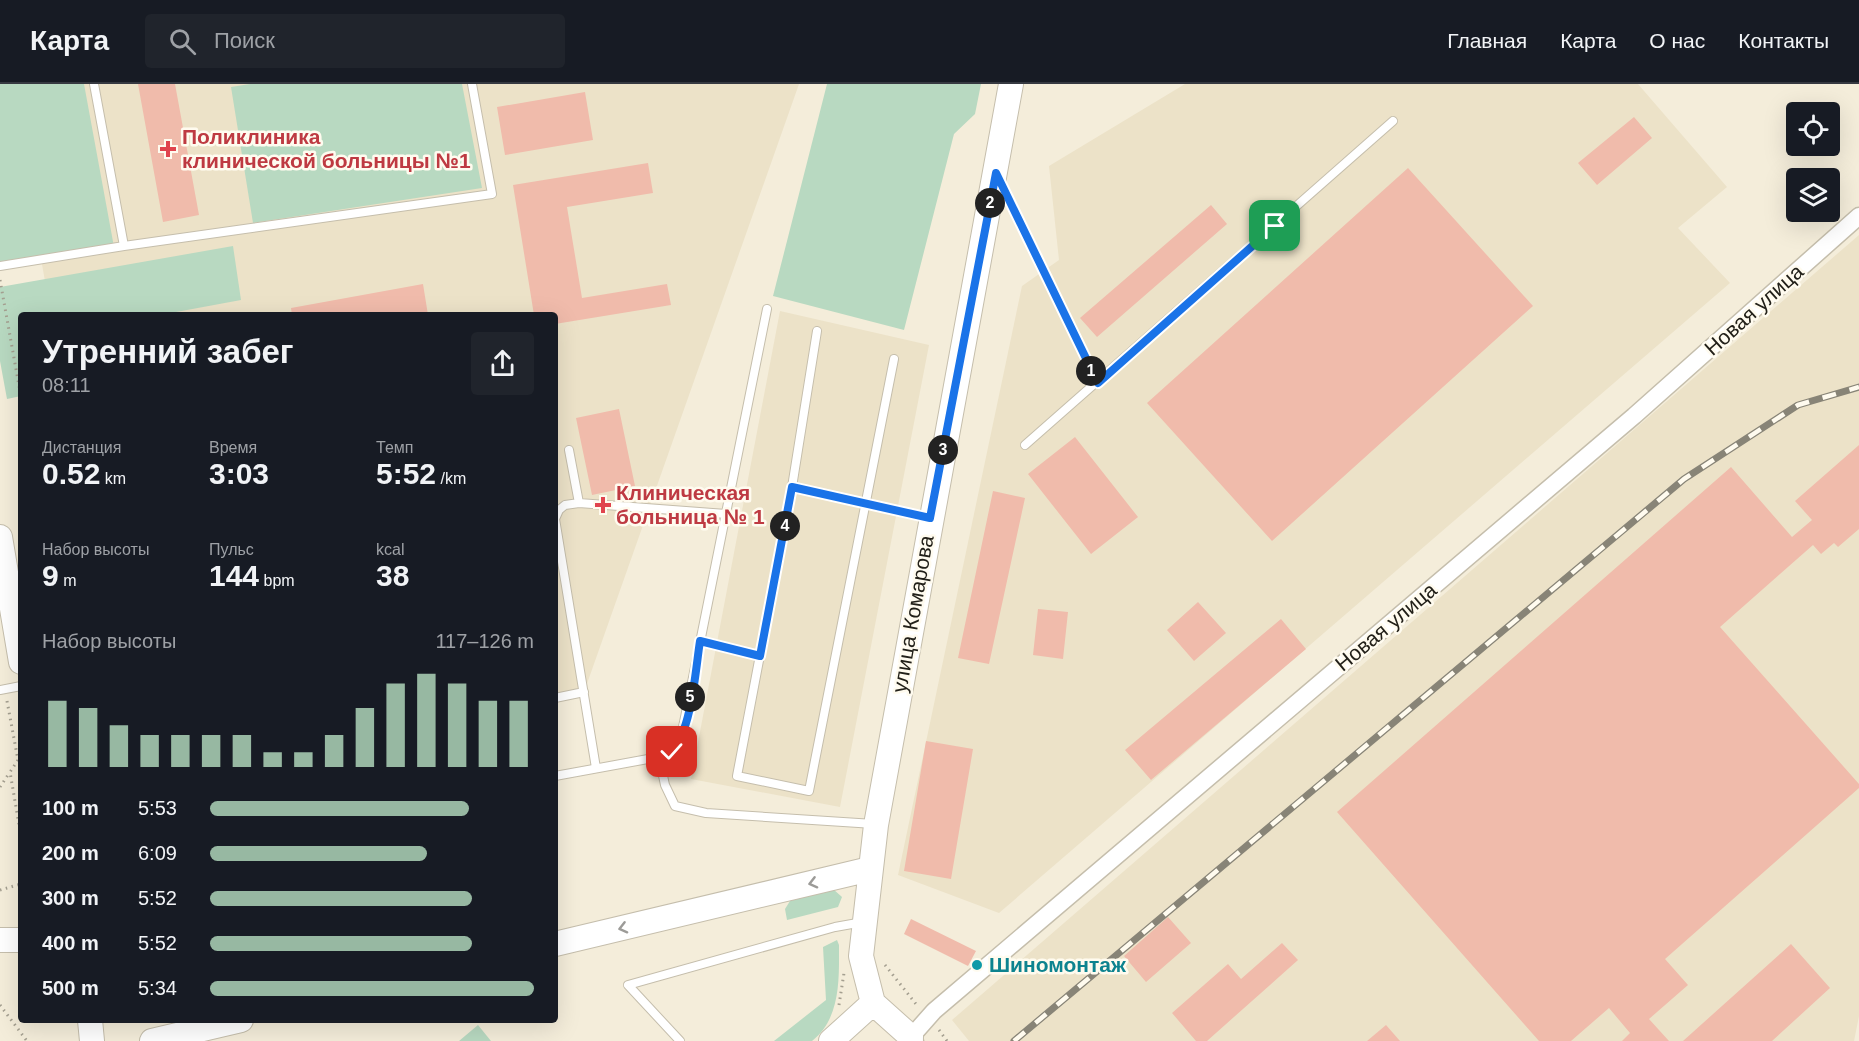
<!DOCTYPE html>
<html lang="ru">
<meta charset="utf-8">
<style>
:root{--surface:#171b24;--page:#20242c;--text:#f1f3f6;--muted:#9ea1a6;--line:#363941;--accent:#97b8a2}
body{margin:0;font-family:Helvetica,sans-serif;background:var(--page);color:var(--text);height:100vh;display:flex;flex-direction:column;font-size:22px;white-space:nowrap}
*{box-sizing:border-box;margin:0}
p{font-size:20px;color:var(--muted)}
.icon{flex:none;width:33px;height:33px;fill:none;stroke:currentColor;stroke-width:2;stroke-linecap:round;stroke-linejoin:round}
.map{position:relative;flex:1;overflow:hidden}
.panel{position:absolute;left:18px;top:228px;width:540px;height:711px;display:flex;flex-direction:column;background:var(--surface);border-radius:6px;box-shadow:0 6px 24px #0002}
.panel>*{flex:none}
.buttons{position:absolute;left:1786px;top:18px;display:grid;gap:12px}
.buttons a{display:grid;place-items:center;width:54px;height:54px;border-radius:6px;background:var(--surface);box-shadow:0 6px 24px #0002;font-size:30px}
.pin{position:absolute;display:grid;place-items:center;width:51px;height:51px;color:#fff;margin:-26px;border-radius:12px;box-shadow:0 3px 9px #0006}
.km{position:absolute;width:30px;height:30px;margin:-15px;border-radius:50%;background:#222;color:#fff;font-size:16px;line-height:30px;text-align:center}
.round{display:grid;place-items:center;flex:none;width:63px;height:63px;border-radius:6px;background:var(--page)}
.head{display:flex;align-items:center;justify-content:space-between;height:102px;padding:0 24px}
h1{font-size:33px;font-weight:700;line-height:45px}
.metrics{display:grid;grid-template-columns:repeat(3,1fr);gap:9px;height:102px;padding:6px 24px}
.metrics div{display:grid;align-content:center}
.metrics b{font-size:30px;font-weight:700}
.metrics small{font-size:16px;font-weight:400}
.metrics p{font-size:16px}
.chart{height:168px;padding:12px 24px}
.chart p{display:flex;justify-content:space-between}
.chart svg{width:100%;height:108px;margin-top:6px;stroke:var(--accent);stroke-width:6}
ul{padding:0 24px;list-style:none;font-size:20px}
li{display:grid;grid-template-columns:96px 72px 1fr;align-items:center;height:45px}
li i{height:15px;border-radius:8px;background:var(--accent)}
header{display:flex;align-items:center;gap:36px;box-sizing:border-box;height:84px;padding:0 30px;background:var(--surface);border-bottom:2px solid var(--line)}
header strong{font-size:28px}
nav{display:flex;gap:33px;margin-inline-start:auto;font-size:21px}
.search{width:420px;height:54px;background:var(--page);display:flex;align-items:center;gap:15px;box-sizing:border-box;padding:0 21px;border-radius:6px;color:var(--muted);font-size:22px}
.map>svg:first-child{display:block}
.built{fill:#ece2c8}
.green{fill:#b8d9c1}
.building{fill:#f0bbab}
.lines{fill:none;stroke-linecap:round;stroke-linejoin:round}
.lane-casing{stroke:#c5beac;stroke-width:10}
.street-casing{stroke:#c5beac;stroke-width:19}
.secondary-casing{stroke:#c5beac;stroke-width:26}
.path{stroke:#a49f90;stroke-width:3;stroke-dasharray:1.5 4.5;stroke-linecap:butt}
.lane{stroke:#fff;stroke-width:8}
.street{stroke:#fff;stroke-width:16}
.secondary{stroke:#fff;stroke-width:24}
.rail-casing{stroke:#888477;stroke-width:7}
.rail{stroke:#fffbef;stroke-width:4.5;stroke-dasharray:14;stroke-linecap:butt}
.oneway{stroke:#9c9b98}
.route-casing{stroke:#fff;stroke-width:12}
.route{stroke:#1a73e8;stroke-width:8}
.health-dot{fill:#e0444e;stroke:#fffbef;stroke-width:2}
.culture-dot{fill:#0f9aa8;stroke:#fffbef;stroke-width:2}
.labels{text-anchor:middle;stroke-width:5;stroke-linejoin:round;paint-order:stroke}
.health-label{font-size:21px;font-weight:bold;fill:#be3a42;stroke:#fffbef;text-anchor:start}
.street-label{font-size:21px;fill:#222019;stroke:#fffbef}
.culture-label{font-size:21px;font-weight:bold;fill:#0d838f;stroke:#fffbef;text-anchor:start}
</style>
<header>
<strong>Карта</strong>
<div class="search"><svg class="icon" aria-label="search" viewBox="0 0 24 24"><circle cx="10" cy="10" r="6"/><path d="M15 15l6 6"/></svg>Поиск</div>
<nav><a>Главная</a><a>Карта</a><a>О нас</a><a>Контакты</a></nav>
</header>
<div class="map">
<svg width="1859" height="957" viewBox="0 0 1859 957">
<rect width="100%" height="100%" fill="#f4edda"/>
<!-- built -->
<path class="built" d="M10,0H799L583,611L555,617V231H51Z
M1185,0H1638L1727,103L1678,144L1730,199L999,829L898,791L1022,202L1059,176L1049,82Z
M1859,151V932L1854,957H969L952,936Z
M780,227L929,261L840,723L691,695Z"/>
<!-- green -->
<path class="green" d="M0,0H84L114,163L0,184Z
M250,0H462L482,104L253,139L231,3Z
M827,0H981L975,30L954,50L904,246L773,212Z
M233,162L241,216L160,231H21V312L7,315L0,277V203Z
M833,805L842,813L838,823L787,836L785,825L790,817Z
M837,856L839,861C839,895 841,934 812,957H774L826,916L823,863Z
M478,941L491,957H459Z"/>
<!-- building -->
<path class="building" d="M138,0H175L199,131L163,138Z
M585,8L593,56L505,71L497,23Z
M1634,33L1652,54L1597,101L1578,79Z
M648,79L653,109L567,123L582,214L667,200L671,221L555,240V231H534L513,101Z
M1408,84L1533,222L1272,457L1147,319Z
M1211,121L1227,140L1097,253L1080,234Z
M423,200L428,231H292L291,224Z
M619,325L635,402L592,411L576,334Z
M1075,353L1138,433L1091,470L1028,390Z
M1859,361V445L1838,463L1834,459L1821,470L1813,461L1720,543L1859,700V704L1665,875L1688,901L1649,935L1669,957H1622L1630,949L1609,924L1571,957H1539L1337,728L1731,383L1792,453L1812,436L1795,417Z
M993,407L1025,414L989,580L958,574Z
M1198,518L1226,549L1194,577L1167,546Z
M1038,525L1068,528L1063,575L1033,571Z
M1281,535L1306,565L1151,696L1125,666Z
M926,657L973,665L951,795L904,787Z
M1168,833L1191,859L1146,898L1124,872Z
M911,835L976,867L968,882L904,850Z
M1282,859L1298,876L1207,957H1196L1172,929L1228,880L1241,895Z
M1791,860L1830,904L1772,957H1683Z
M1386,941L1400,957H1367Z"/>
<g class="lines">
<!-- lane casing -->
<g class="lane-casing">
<path id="lane" d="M1000,97L1098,299
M124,162L492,110L472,0
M0,182L124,162L94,0
M817,247L792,403L929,434
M1025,361L1393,37
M569,366L579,419
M792,403L737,692L809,707L894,275
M700,557L760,572
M0,606L21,602
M555,614L584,608
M659,673L665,701L675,722L706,729L874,740
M596,684L555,435L559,426L565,421L579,419L726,430
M555,692L659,673L672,668L680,658L767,225
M680,957L628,901L835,843L863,838"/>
</g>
<!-- street casing -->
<g class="street-casing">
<path id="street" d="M915,957L911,953L934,927L1634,332L1859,132"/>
</g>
<!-- secondary casing -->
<g class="secondary-casing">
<path id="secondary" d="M0,453L21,578
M0,856H21
M555,860L870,785
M873,919L861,872L876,741L1011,0
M873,919L911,953
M90,936L92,957
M152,957L241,936
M831,957L873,919"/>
</g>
<!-- path -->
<path class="path" d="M0,196L21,313
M7,617L18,676L10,688L21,752
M0,703L10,688
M0,806L21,800
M885,881L916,920
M0,921L27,957
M839,921L844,889
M939,946L947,957"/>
<!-- lane -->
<use href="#lane" class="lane"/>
<!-- street -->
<use href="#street" class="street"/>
<!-- secondary -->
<use href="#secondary" class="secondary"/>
<!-- rail casing -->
<g class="rail-casing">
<path id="rail" d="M1014,957L1684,395L1798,321L1859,303"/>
</g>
<!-- rail -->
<use href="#rail" class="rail"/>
</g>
<!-- one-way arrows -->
<defs><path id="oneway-chevron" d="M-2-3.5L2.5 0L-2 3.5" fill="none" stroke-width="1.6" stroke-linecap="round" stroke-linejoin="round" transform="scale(1.5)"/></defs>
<g class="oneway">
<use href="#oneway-chevron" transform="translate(813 799) rotate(166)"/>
<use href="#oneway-chevron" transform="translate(623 844) rotate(166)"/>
</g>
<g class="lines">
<!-- route casing -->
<g class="route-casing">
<path id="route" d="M672,668C692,644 695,589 700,557L760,572L792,403L930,434L996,89L1098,299L1275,142"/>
</g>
<!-- route -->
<use href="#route" class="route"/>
</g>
<!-- markers -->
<g class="health-dot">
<path d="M165 56h6v6h6v6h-6v6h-6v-6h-6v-6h6z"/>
<path d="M600 412h6v6h6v6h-6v6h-6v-6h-6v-6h6z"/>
</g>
<circle class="culture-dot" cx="977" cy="881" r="6"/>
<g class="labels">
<!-- health labels -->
<g class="health-label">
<text x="182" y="60">Поликлиника<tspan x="182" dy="24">клинической больницы №1</tspan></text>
<text x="616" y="416">Клиническая<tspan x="616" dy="24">больница № 1</tspan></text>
</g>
<!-- street labels -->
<g class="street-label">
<text transform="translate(1754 226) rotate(-42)" y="7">Новая улица</text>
<text transform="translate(913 530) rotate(-80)" y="7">улица Комарова</text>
<text transform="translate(1386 543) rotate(-40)" y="7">Новая улица</text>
</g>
<!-- culture labels -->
<g class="culture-label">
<text x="989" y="888">Шиномонтаж</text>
</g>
</g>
</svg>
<div class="buttons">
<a><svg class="icon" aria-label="locate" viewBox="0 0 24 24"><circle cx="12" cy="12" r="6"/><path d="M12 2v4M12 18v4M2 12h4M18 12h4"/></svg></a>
<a><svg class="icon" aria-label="layers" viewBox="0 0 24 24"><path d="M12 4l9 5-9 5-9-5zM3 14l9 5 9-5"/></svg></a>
</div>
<div class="pin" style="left:1275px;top:142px;background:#1e9e55"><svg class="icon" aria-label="arrive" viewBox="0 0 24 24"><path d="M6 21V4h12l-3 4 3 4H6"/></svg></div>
<div class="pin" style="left:672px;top:668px;background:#d93025"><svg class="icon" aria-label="check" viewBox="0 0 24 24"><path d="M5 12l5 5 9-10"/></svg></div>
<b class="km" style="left:1091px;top:287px">1</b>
<b class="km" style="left:990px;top:119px">2</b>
<b class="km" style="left:943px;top:366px">3</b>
<b class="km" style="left:785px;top:442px">4</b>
<b class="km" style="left:690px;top:613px">5</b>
<section class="panel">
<div class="head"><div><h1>Утренний забег</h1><p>08:11</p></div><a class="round"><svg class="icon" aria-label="share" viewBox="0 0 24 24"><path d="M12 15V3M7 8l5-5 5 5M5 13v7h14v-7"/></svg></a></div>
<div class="metrics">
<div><p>Дистанция</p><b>0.52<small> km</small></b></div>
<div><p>Время</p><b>3:03</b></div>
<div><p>Темп</p><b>5:52<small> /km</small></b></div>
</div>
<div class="metrics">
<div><p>Набор высоты</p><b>9<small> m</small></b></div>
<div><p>Пульс</p><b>144<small> bpm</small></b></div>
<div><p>kcal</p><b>38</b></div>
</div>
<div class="chart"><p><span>Набор высоты</span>117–126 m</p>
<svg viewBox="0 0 160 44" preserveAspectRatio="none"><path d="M5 44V17M15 44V20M25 44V27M35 44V31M45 44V31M55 44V31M65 44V31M75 44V38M85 44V38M95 44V31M105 44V20M115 44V10M125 44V6M135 44V10M145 44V17M155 44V17"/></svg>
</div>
<ul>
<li><b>100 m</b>5:53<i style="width:80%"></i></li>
<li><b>200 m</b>6:09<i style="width:67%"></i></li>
<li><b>300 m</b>5:52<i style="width:81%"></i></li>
<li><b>400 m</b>5:52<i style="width:81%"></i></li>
<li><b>500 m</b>5:34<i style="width:100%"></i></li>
</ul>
</section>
</div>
